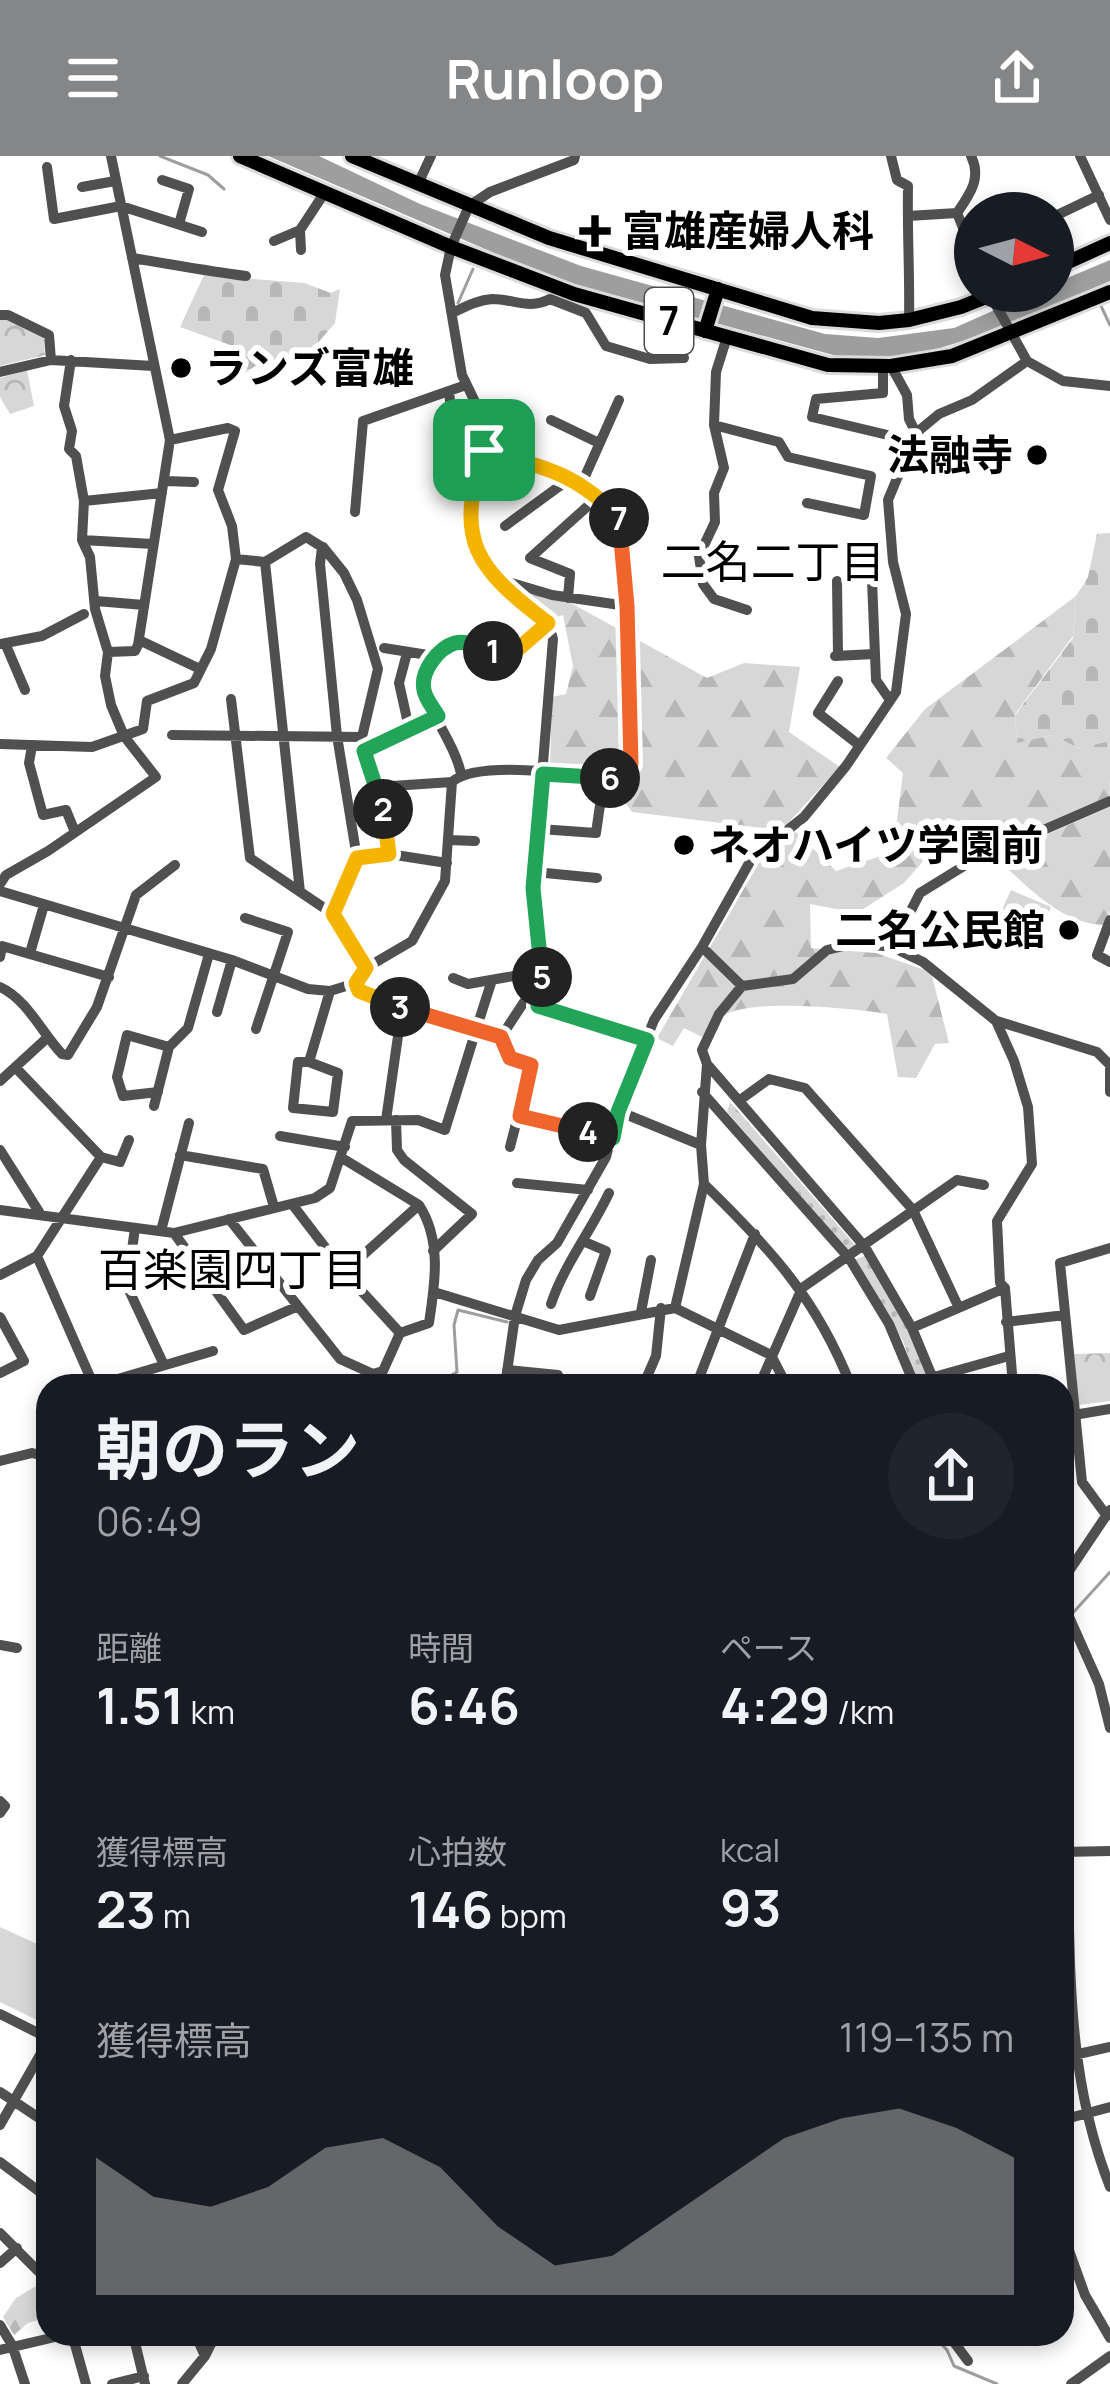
<!DOCTYPE html>
<html lang="ja">
<meta charset="utf-8">
<style>
:root{--surface:#171b24;--page:#20242c;--text:#f1f3f6;--muted:#9ea1a6;--accent:#858687}
body{margin:0;font-family:Manrope,"Noto Sans JP",sans-serif;background:var(--page);color:var(--text);height:100vh;display:flex;flex-direction:column;font-size:45px;white-space:nowrap}
*{box-sizing:border-box;margin:0}
p{font-size:39px;color:var(--muted)}
.icon{flex:none;width:66px;height:66px;fill:none;stroke:currentColor;stroke-width:2;stroke-linecap:round;stroke-linejoin:round}
.map{position:relative;flex:1;overflow:hidden}
.details{position:absolute;left:36px;top:1218px;width:1038px;height:972px;display:flex;flex-direction:column;background:var(--surface);border-radius:36px;box-shadow:0 6px 18px #0003}
.details>*{flex:none}
.needle{width:78px;rotate:96deg}
.fabs{position:absolute;left:954px;top:36px;display:grid;gap:24px}
.fabs a{display:grid;place-items:center;width:120px;height:120px;border-radius:50%;background:var(--surface);box-shadow:0 6px 18px #0003;font-size:60px}
.pin{position:absolute;display:grid;place-items:center;width:102px;height:102px;color:#fff;margin:-51px;border-radius:24px;box-shadow:0 6px 18px #0006}
.km{position:absolute;width:60px;height:60px;margin:-30px;border-radius:50%;background:#222;color:#fff;font-size:33px;line-height:60px;text-align:center}
.round{display:grid;place-items:center;flex:none;width:126px;height:126px;border-radius:63px;background:var(--page)}
.headline{display:flex;align-items:center;justify-content:space-between;height:204px;padding:0 60px}
h1{font-size:66px;font-weight:700;line-height:90px}
.figures{display:grid;grid-template-columns:repeat(3,1fr);gap:18px;height:204px;padding:12px 60px}
.figures div{display:grid;align-content:center}
.figures b{font-size:51px;font-weight:700}
.figures small{font-size:33px;font-weight:400}
.figures p{font-size:33px}
.chart{height:336px;padding:24px 60px}
.chart p{display:flex;justify-content:space-between}
.chart svg{width:100%;height:216px;margin-top:12px;fill:var(--accent);opacity:.7}
header{display:flex;justify-content:space-between;align-items:center;height:156px;padding:0 60px;background:var(--accent);color:#fff;font-size:54px;font-weight:700}
.map>svg:first-child{display:block}
.grass{fill:url(#grass-dots)}
.forest{fill:url(#forest-firs)}
.cemetery{fill:url(#cemetery-stones)}
.park{fill:url(#park-crowns)}
.pitch{fill:#d7d7d7}
.water{fill:#9e9e9e}
.lines{fill:none;stroke-linecap:round;stroke-linejoin:round}
.stream{stroke:#9e9e9e;stroke-width:3}
.major-casing{stroke:#dbdbdb;stroke-width:20}
.minor{stroke:#505050;stroke-width:10}
.major{stroke:#000;stroke-width:14}
.split-1-casing{stroke:#fff;stroke-width:24}
.split-2-casing{stroke:#fff;stroke-width:24}
.split-3-casing{stroke:#fff;stroke-width:24}
.split-4-casing{stroke:#fff;stroke-width:24}
.split-5-casing{stroke:#fff;stroke-width:24}
.split-6-casing{stroke:#fff;stroke-width:24}
.split-7-casing{stroke:#fff;stroke-width:24}
.split-8-casing{stroke:#fff;stroke-width:24}
.split-1{stroke:#f5b400;stroke-width:15}
.split-2{stroke:#22a559;stroke-width:15}
.split-3{stroke:#f5b400;stroke-width:15}
.split-4{stroke:#f0652b;stroke-width:15}
.split-5{stroke:#22a559;stroke-width:15}
.split-6{stroke:#22a559;stroke-width:15}
.split-7{stroke:#f0652b;stroke-width:15}
.split-8{stroke:#f5b400;stroke-width:15}
.poi-dot{fill:#000;stroke:#fff;stroke-width:4.5}
.labels{text-anchor:middle;stroke-width:12;stroke-linejoin:round;paint-order:stroke}
.shield{fill:#fff;stroke:#4c4c4c;stroke-width:3}
.shield-label{font-size:39px;font-weight:bold;fill:#000}
.poi-label{font-size:42px;font-weight:bold;fill:#000;stroke:#fff;text-anchor:start}
.neighbourhood-label{font-size:45px;fill:#000;stroke:#fff}
</style>
<header><svg class="icon" aria-label="menu" viewBox="0 0 24 24"><path d="M4 6h16M4 12h16M4 18h16"/></svg>Runloop<svg class="icon" aria-label="share" viewBox="0 0 24 24"><path d="M12 15V3M7 8l5-5 5 5M5 13v7h14v-7"/></svg></header>
<div class="map">
<svg width="1110" height="2228" viewBox="0 0 1110 2228">
<defs>
<pattern id="grass-dots" width="8" height="8" patternUnits="userSpaceOnUse" patternTransform="scale(3)"><rect width="8" height="8" fill="#d7d7d7"/><path d="M2 2h.1M6 6h.1" fill="none" stroke="#b7b7b7" stroke-width="1.8" stroke-linecap="round"/></pattern>
<pattern id="forest-firs" width="22" height="20" patternUnits="userSpaceOnUse" patternTransform="scale(3)"><rect width="22" height="20" fill="#d7d7d7"/><path d="M5 1l3.5 6h-7zM16 11l3.5 6h-7z" fill="#b7b7b7"/></pattern>
<pattern id="cemetery-stones" width="16" height="16" patternUnits="userSpaceOnUse" patternTransform="scale(3)"><rect width="16" height="16" fill="#d7d7d7"/><path d="M2 7V4a2 2 0 0 1 4 0v3zM10 15v-3a2 2 0 0 1 4 0v3z" fill="#b7b7b7"/></pattern>
<pattern id="park-crowns" width="20" height="18" patternUnits="userSpaceOnUse" patternTransform="scale(3)"><rect width="20" height="18" fill="#d7d7d7"/><path d="M2 6a3 3 0 1 1 6 0M12 15a3 3 0 1 1 6 0" fill="none" stroke="#b7b7b7"/></pattern>
</defs>
<rect width="100%" height="100%" fill="#fff"/>
<!-- grass -->
<path class="grass" d="M730,946L856,1090L847,1094L727,956Z
M866,1099L909,1172L932,1230H918L903,1185L855,1104Z"/>
<!-- forest -->
<path class="forest" d="M495,424L569,446L707,522L744,507L800,511L789,576L840,611L787,668L771,673L632,656L606,620L550,612L552,541L566,538L573,510L563,459L548,464Z
M1076,440L1073,480L1015,558L1017,586L1052,579L1078,592L1108,585L1110,643L974,700V674L953,671L904,727L857,757L810,748L811,792L876,797L931,816L949,887L935,888L916,922L898,921L887,858C852,852 763,844 731,856C721,859 710,873 702,881L684,872L673,890L657,882L763,700L796,676L836,715L893,696L903,617L886,602L925,553Z
M1110,651V755L1104,769C1061,768 1026,729 995,701Z
M48,2123V2161L28,2167L14,2179L3,2161L16,2142Z"/>
<!-- cemetery -->
<path class="cemetery" d="M204,119L304,127L331,137L340,133L335,167L316,189L315,198L300,204L261,206L241,220L234,218L236,204L230,189L180,171Z
M1110,377V642L1107,586L1078,592L1052,579L1017,587L1015,559L1073,482L1076,440L1088,421L1097,378Z"/>
<!-- park -->
<path class="park" d="M0,162H7L44,182L45,199L0,210Z
M27,214L34,250L10,258L0,241V222Z
M1110,1197V1245L1079,1249L1074,1198Z"/>
<!-- pitch -->
<path class="pitch" d="M1011,734L1051,751L1042,776L1000,758Z
M0,1771L48,1793V1856L41,1866L0,1846Z"/>
<!-- water -->
<path class="water" d="M268,0H319L420,48L581,110L825,178L878,182L954,172L1038,135H1053V128L1110,104V125L996,175L940,192L914,199L844,202L555,123Z"/>
<g class="lines">
<!-- stream -->
<path class="stream" d="M160,0L208,19L224,33
M458,147L473,113
M1101,150L1110,169
M433,1230L457,1216L454,1169L458,1154L507,1166
M1071,1459L1110,1416
M1062,2041L1067,2075
M932,2178L947,2194L954,2210L997,2228"/>
<!-- major casing -->
<g class="major-casing">
<path id="major" d="M240,0L451,91L574,138L828,209L891,210L952,200L1110,136
M352,0L549,82L812,162L879,167L909,164L961,151L1001,135
M1053,113L1110,87
M705,175L718,133"/>
</g>
<!-- minor -->
<path class="minor" d="M891,0L897,24L908,30C907,75 910,119 909,164
M971,0C982,22 970,38 957,57L975,101
M1080,0L1110,64
M47,11L54,63L121,50L202,76
M162,24L189,33L179,68
M418,28L431,0
M82,31L115,25
M1036,48L1040,57
M908,60L957,57
M1053,61L1099,39
M300,74L301,94
M274,85L300,74L325,36
M132,102C170,108 207,115 246,120
M454,156C467,150 478,144 492,143C514,143 529,154 550,143L586,157L606,190L650,203L684,202
M0,159H8L49,179L51,204
M727,181L716,216L714,269L724,312L714,337L715,366L699,400L703,428L714,443L747,454
M1027,205L1063,225L1110,230
M883,210V237L816,243L812,261L913,285
M891,210L907,239L909,263L916,277
M0,216L51,204L153,210
M449,235L455,293
M551,264L599,287
M714,269L779,286L788,301L871,320L864,359L807,347
M165,325L194,326
M582,327L619,244
M84,345L162,337
M355,356L363,265L466,229
M505,370L572,321
M82,384L153,388
M323,391L344,417L357,444L378,513L362,581L383,655L389,698
M236,403L265,406L306,381L322,391L320,408L337,580L357,702L333,758
M265,406L300,736
M495,422L552,439L627,450
M872,424L876,524L890,544
M837,425L838,500
M568,442L570,418L530,402L599,340
M96,445L144,449
M139,484L200,513
M5,487L25,534
M0,488L42,480L84,458
M384,492L434,500
M108,496L135,495L138,489L170,284L111,0
M407,497L399,527L409,572
M835,500L874,498
M838,525L818,557L859,589
M231,543L250,702L333,758L366,812
M172,579L362,581
M0,588L92,591L143,573L147,545L194,527L211,493L236,403L232,370L218,334L235,275L228,272L170,284
M32,590L29,607L43,659L66,654L75,676
M364,595L438,560
M461,618C455,587 425,551 424,531C423,522 427,511 432,504C456,469 490,506 520,493C531,488 540,476 548,467
M377,631L452,626C478,603 579,619 614,623L631,608L627,450L620,363L597,338L572,321L484,294
M540,673L596,677L600,649
M449,684L475,685
M357,702L389,698L447,707
M535,716L597,722
M0,728L6,719L48,695L156,621L124,580L111,549L105,520L108,496L95,453L90,401L82,384L84,345L76,300L69,293L72,275L64,250L71,204
M0,735L232,804L308,833L330,835L356,827L366,812L412,785L445,725L452,626
M245,762L288,776L256,873
M1110,764L1097,799L1110,806
M702,791L742,830
M892,791L920,737L972,705L1110,645
M30,797L44,749
M0,801L2,790L109,821
M453,822L468,828L514,820
M356,827L359,835L402,852L386,964
M0,831C28,844 41,876 62,898L68,899L97,851L136,739L175,709
M538,850L543,827L533,732L553,483L548,467L507,436L481,408L471,374L473,327L484,294L477,250L462,219L445,119L451,91L469,50L490,36L574,4L575,0
M402,852L476,874L492,824
M217,856L232,804
M997,865L1097,896L1110,909
M501,881L510,902L531,909L510,991
M309,906L338,917L333,956L293,952L298,906H309L330,835
M707,908L865,1091L912,1172L936,1230
M1110,910V936
M0,925L47,882
M158,936L123,940L117,921L127,879L169,891
M702,936L849,1102L889,1168L915,1230
M740,944L769,923L805,932L913,1054L958,1150
M154,950L169,891L188,872L209,798
M618,955L701,989
M520,960L613,982
M396,964L397,994L404,1004L472,1058L433,1095
M280,980L345,991
M0,994L41,1059
M180,999L263,1013L274,1051
M101,1001L120,1006L129,984
M517,1027L588,1034
M704,1028C770,1092 817,1143 851,1230
M292,1048L344,1116L400,1177
M0,1054L174,1077L315,1042L330,1032L352,965L418,964L445,974L476,874L501,881L524,846L647,884
M229,1063L340,1203L373,1218L383,1215L400,1177L429,1167C435,1128 442,1084 419,1049L342,1002
M135,1072L127,1130L164,1209
M161,1075L189,967
M174,1077L244,1174L296,1151
M585,1086L606,1095L590,1140
M37,1100L94,1230L213,1195
M344,1116L419,1049
M0,1119L37,1100L101,1001L15,911
M434,1136L559,1174L675,1152L771,1199L787,1230
M551,1148C564,1109 591,1075 609,1037
M675,1152L704,1028L701,989L707,908L702,894L719,858L742,830L793,823L827,794L856,787L892,791L923,806L996,865L1014,905L1028,951L1032,1008L997,1065L1000,1127L1005,1132L1013,1230
M641,1156L651,1104
M0,1161L24,1205L0,1217
M1006,1166L1065,1159
M912,1172L1005,1132
M507,1214L558,1219
M934,1221L1009,1200
M505,1230L515,1160L526,1124L538,1104L557,1087L606,1001L618,955L654,864L702,791L752,702L804,661L846,610L896,536L906,458L893,406L888,344L916,277L939,258L972,244L1027,205L988,135
M643,1230L656,1200L661,1152
M696,1230L755,1078
M759,1230L802,1132L957,1024L984,1029
M1062,1261L1110,1253
M0,1305L32,1297L48,1301
M1107,1360L1082,1326L1060,1107L1110,1092
M1062,1415L1066,1454L1099,1528L1110,1572
M1065,1421L1110,1354
M0,1489L17,1492
M0,1645L5,1650L0,1657
M1062,1696L1110,1695
M1067,1696C1071,1814 1066,1919 1110,2031
M0,1858L48,1882
M1062,1882L1074,1899L1110,1891
M0,1936L48,1968
M1062,1964L1110,1951
M0,1969L48,1885
M0,2006L48,2042
M1062,2075L1085,2139L1110,2182
M0,2077L38,2115L48,2108
M0,2107L17,2092
M0,2169L12,2189L25,2228
M72,2178L86,2228
M133,2178L145,2228
M195,2178L205,2200
M948,2178L968,2205
M0,2194L68,2178
M112,2228L144,2220
M182,2228L205,2200L216,2178
M1071,2228L1110,2200"/>
<!-- major -->
<use href="#major" class="major"/>
</g>
<g class="lines">
<!-- split-1 casing -->
<g class="split-1-casing">
<path id="split-1" d="M484,294C454,386 476,412 548,467L517,494L493,495"/>
</g>
<!-- split-2 casing -->
<g class="split-2-casing">
<path id="split-2" d="M383,653L364,595L438,560C433,552 425,542 424,534C420,516 438,492 455,487C467,484 482,492 493,495"/>
</g>
<!-- split-3 casing -->
<g class="split-3-casing">
<path id="split-3" d="M383,653L389,698L357,702L333,758L366,812L356,827L359,835L400,851"/>
</g>
<!-- split-4 casing -->
<g class="split-4-casing">
<path id="split-4" d="M400,851L501,881L510,902L531,909L520,960L588,976"/>
</g>
<!-- split-5 casing -->
<g class="split-5-casing">
<path id="split-5" d="M542,821L538,850L647,884L618,956L613,982L588,976"/>
</g>
<!-- split-6 casing -->
<g class="split-6-casing">
<path id="split-6" d="M542,821L533,732L543,618L610,622"/>
</g>
<!-- split-7 casing -->
<g class="split-7-casing">
<path id="split-7" d="M610,622L631,608L627,450L619,362"/>
</g>
<!-- split-8 casing -->
<g class="split-8-casing">
<path id="split-8" d="M484,294C543,312 575,315 619,362"/>
</g>
<!-- split-1 -->
<use href="#split-1" class="split-1"/>
<!-- split-2 -->
<use href="#split-2" class="split-2"/>
<!-- split-3 -->
<use href="#split-3" class="split-3"/>
<!-- split-4 -->
<use href="#split-4" class="split-4"/>
<!-- split-5 -->
<use href="#split-5" class="split-5"/>
<!-- split-6 -->
<use href="#split-6" class="split-6"/>
<!-- split-7 -->
<use href="#split-7" class="split-7"/>
<!-- split-8 -->
<use href="#split-8" class="split-8"/>
</g>
<!-- markers -->
<g class="poi-dot">
<path d="M589 57h12v12h12v12h-12v12h-12v-12h-12v-12h12z"/>
<circle cx="181" cy="212" r="12"/>
<circle cx="1037" cy="299" r="12"/>
<circle cx="684" cy="689" r="12"/>
<circle cx="1069" cy="774" r="12"/>
</g>
<g class="labels">
<!-- shield labels -->
<rect class="shield" x="645" y="132" width="48" height="66" rx="9"/>
<g class="shield-label">
<text x="669" y="179">7</text>
</g>
<!-- poi labels -->
<g class="poi-label">
<text x="622" y="90">富雄産婦人科</text>
<text x="205" y="227">ランズ富雄</text>
<text x="1013" y="314" text-anchor="end">法融寺</text>
<text x="708" y="704">ネオハイツ学園前</text>
<text x="1045" y="789" text-anchor="end">二名公民館</text>
</g>
<!-- neighbourhood labels -->
<g class="neighbourhood-label">
<text x="773" y="422">二名二丁目</text>
<text x="233" y="1130">百楽園四丁目</text>
</g>
</g>
</svg>
<div class="fabs">
<a><svg class="needle" viewBox="-14 -14 28 28"><path d="M0-13l5 13h-10z" fill="#e53935"/><path d="M0 13l5-13h-10z" fill="#9ea1a6"/></svg></a>
</div>
<div class="pin" style="left:484px;top:294px;background:#1e9e55"><svg class="icon" aria-label="arrive" viewBox="0 0 24 24"><path d="M6 21V4h12l-3 4 3 4H6"/></svg></div>
<b class="km" style="left:493px;top:495px">1</b>
<b class="km" style="left:383px;top:653px">2</b>
<b class="km" style="left:400px;top:851px">3</b>
<b class="km" style="left:588px;top:976px">4</b>
<b class="km" style="left:542px;top:821px">5</b>
<b class="km" style="left:610px;top:622px">6</b>
<b class="km" style="left:619px;top:362px">7</b>
<section class="details">
<div class="headline"><div><h1>朝のラン</h1><p>06:49</p></div><a class="round"><svg class="icon" aria-label="share" viewBox="0 0 24 24"><path d="M12 15V3M7 8l5-5 5 5M5 13v7h14v-7"/></svg></a></div>
<div class="figures">
<div><p>距離</p><b>1.51<small> km</small></b></div>
<div><p>時間</p><b>6:46</b></div>
<div><p>ペース</p><b>4:29<small> /km</small></b></div>
</div>
<div class="figures">
<div><p>獲得標高</p><b>23<small> m</small></b></div>
<div><p>心拍数</p><b>146<small> bpm</small></b></div>
<div><p>kcal</p><b>93</b></div>
</div>
<div class="chart"><p><span>獲得標高</span>119–135 m</p>
<svg viewBox="0 0 160 44" preserveAspectRatio="none"><path d="M0 44V16L10 24L20 26L30 22L40 14L50 12L60 18L70 30L80 38L90 36L100 28L110 20L120 12L130 8L140 6L150 10L160 16V44z"/></svg>
</div>
</section>
</div>
